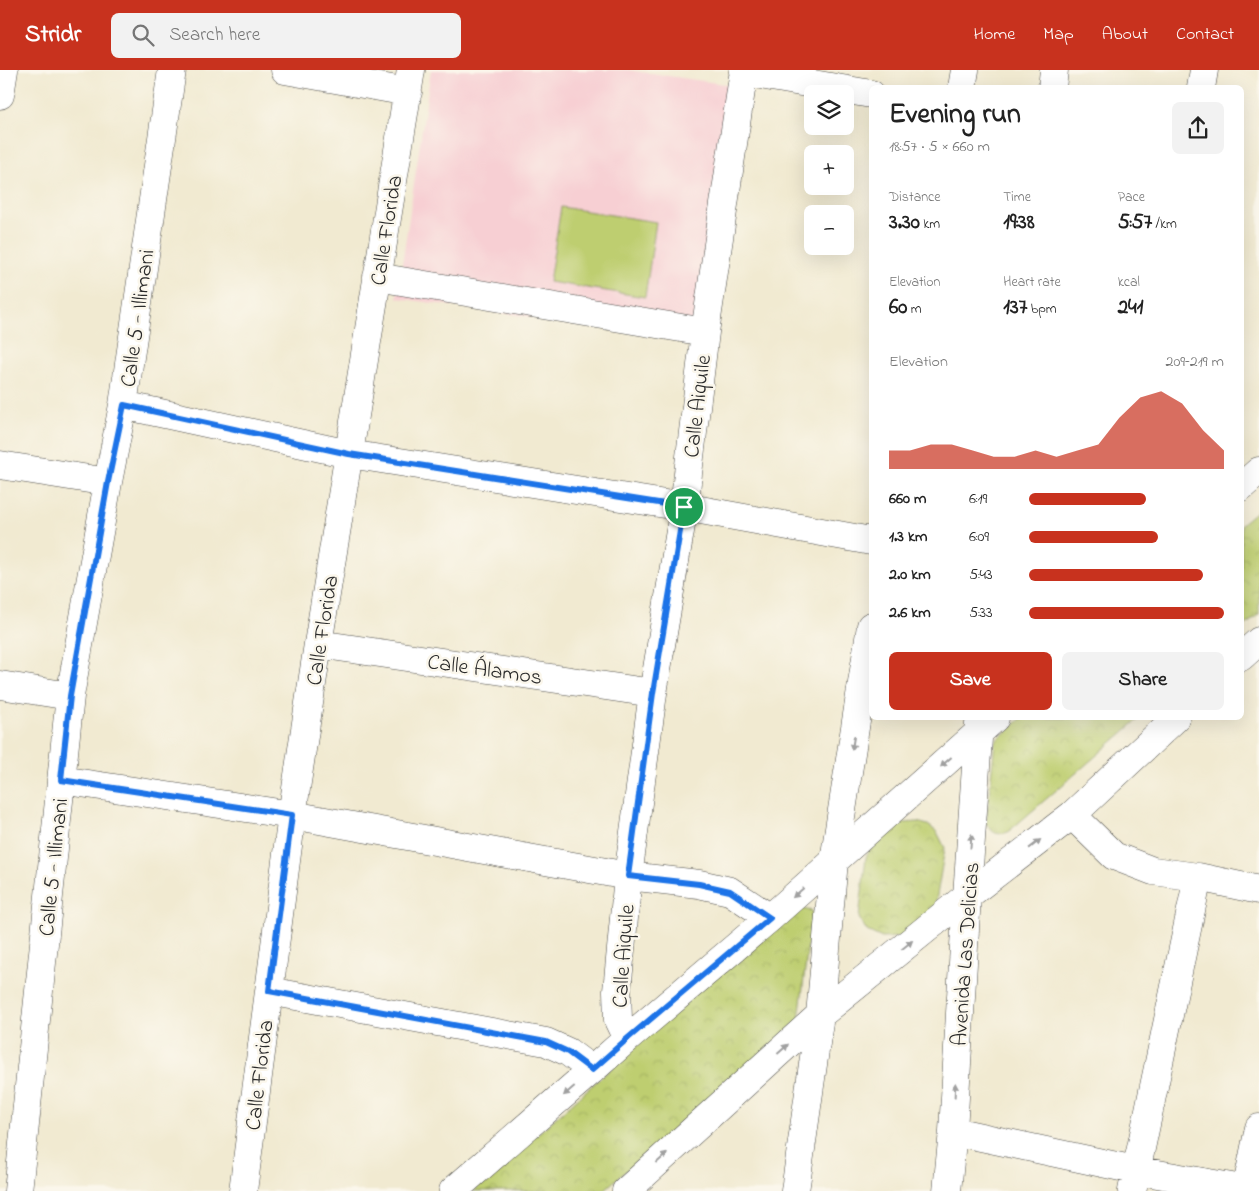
<!DOCTYPE html>
<meta charset="utf-8">
<style>
:root{--surface:#fff;--page:#f2f2f2;--text:#222;--muted:#767676;--accent:#c8321e}
body{margin:0;font-family:"Indie Flower",sans-serif;background:var(--page);color:var(--text);height:100vh;display:flex;flex-direction:column;font-size:19px;white-space:nowrap}
*{box-sizing:border-box;margin:0}
p{font-size:16px;color:var(--muted)}
.icon{flex:none;width:28px;height:28px;fill:none;stroke:currentColor;stroke-width:2;stroke-linecap:round;stroke-linejoin:round}
.map{position:relative;flex:1;overflow:hidden}
.sheet{position:absolute;left:869px;top:15px;width:375px;height:635px;display:flex;flex-direction:column;background:var(--surface);border-radius:8px;box-shadow:0 5px 20px #0002}
.sheet>*{flex:none}
.controls{position:absolute;left:804px;top:15px;display:grid;gap:10px}
.controls a{display:grid;place-items:center;width:50px;height:50px;border-radius:8px;background:var(--surface);box-shadow:0 5px 20px #0002;font-size:25px}
.pin{position:absolute;display:grid;place-items:center;width:42px;height:42px;color:#fff;margin:-21px;border:2px solid #fff;border-radius:50%;box-shadow:0 1px 5px #0007}
.round{display:grid;place-items:center;flex:none;width:52px;height:52px;border-radius:8px;background:var(--page)}
.headline{display:flex;align-items:center;justify-content:space-between;height:85px;padding:0 20px}
h1{font-size:28px;font-weight:700;line-height:38px}
.figures{display:grid;grid-template-columns:repeat(3,1fr);gap:8px;height:85px;padding:5px 20px}
.figures div{display:grid;align-content:center}
.figures b{font-size:21px;font-weight:700}
.figures small{font-size:14px;font-weight:400}
.figures p{font-size:14px}
.chart{height:140px;padding:10px 20px}
.chart p{display:flex;justify-content:space-between}
.chart svg{width:100%;height:90px;margin-top:5px;fill:var(--accent);opacity:.7}
.action{display:flex;gap:10px;margin-top:auto;padding:10px 20px}
.action a{flex:1;height:58px;border-radius:8px;background:var(--accent);color:#fff;font-size:20px;font-weight:700;line-height:58px;text-align:center}
.action a+a{background:var(--page);color:var(--text)}
ul{padding:0 20px;list-style:none;font-size:16px}
li{display:grid;grid-template-columns:80px 60px 1fr;align-items:center;height:38px}
li i{height:12px;border-radius:6px;background:var(--accent)}
header{display:flex;align-items:center;gap:30px;box-sizing:border-box;height:70px;padding:0 25px;background:var(--accent);color:#fff}
header strong{font-size:24px}
nav{display:flex;gap:28px;margin-inline-start:auto;font-size:18px}
.search{width:350px;height:45px;background:var(--page);display:flex;align-items:center;gap:12px;box-sizing:border-box;padding:0 18px;border-radius:8px;color:var(--muted);font-size:19px}
.map>svg:first-child{display:block}
.built{fill:#f7cfd3}
.grass{fill:#bece70;stroke:#747c4e}
.park{fill:url(#park-crowns);stroke:#747c4e}
.lines{fill:none;stroke-linecap:round;stroke-linejoin:round}
.minor-casing{stroke:#494844;stroke-width:29}
.minor{stroke:#fff;stroke-width:28}
.oneway{fill:#a0a0a0}
.route-casing{stroke:#fff;stroke-width:10}
.route{stroke:#1a73e8;stroke-width:6}
.labels{text-anchor:middle;stroke-width:5;stroke-linejoin:round;paint-order:stroke}
.street-label{font-size:22px;fill:#2b2b2b;stroke:#fbf7ec}
</style>
<header>
<strong>Stridr</strong>
<div class="search"><svg class="icon" aria-label="search" viewBox="0 0 24 24"><circle cx="10" cy="10" r="6"/><path d="M15 15l6 6"/></svg>Search here</div>
<nav><a>Home</a><a>Map</a><a>About</a><a>Contact</a></nav>
</header>
<div class="map">
<svg width="1259" height="1121" viewBox="0 0 1259 1121">
<defs>
<pattern id="park-crowns" width="20" height="18" patternUnits="userSpaceOnUse" patternTransform="scale(1.25)"><rect width="20" height="18" fill="#bece70"/><path d="M2 6a3 3 0 1 1 6 0M12 15a3 3 0 1 1 6 0" fill="none" stroke="#a3b161"/></pattern>
</defs>
<rect width="100%" height="100%" fill="#fbf7ec"/>
<filter id="ink" filterUnits="userSpaceOnUse"><feTurbulence type="fractalNoise" baseFrequency=".02" numOctaves="2"/><feDisplacementMap in="SourceGraphic" scale="10" xChannelSelector="R" yChannelSelector="G"/><feConvolveMatrix kernelMatrix="1 2 1 2 8 2 1 2 1" color-interpolation-filters="sRGB"/></filter>
<filter id="wash" filterUnits="userSpaceOnUse"><feTurbulence type="fractalNoise" baseFrequency=".0096" numOctaves="4" result="noise"/><feDisplacementMap in="SourceGraphic" scale="20" xChannelSelector="R" yChannelSelector="G"/><feGaussianBlur stdDeviation="1.12" result="paint"/><feColorMatrix in="noise" values="0 0 0 0 0 0 0 0 0 0 0 0 0 0 0 0 0 1.4 0 .05"/><feComposite in="paint" operator="in"/></filter>
<g filter="url(#wash)">
<rect width="100%" height="100%" fill="#f1ead1"/>
<!-- built -->
<path class="built" d="M431,0H627L731,15L693,270L397,228Z"/>
<!-- grass -->
<path class="grass" d="M561,137L656,152L645,227L549,212Z"/>
<!-- park -->
<path class="park" d="M1259,439V544L1241,559V454Z
M1022,648H1140L1008,762C996,766 993,763 986,753L995,671Z
M917,752L928,755L937,762L945,778L935,837L901,867L882,868L867,861L859,848L866,787L869,780L902,753Z
M793,837L812,841L799,950L603,1121H473Z"/>
</g>
<g filter="url(#ink)">
<g class="lines">
<!-- minor casing -->
<g class="minor-casing">
<path id="minor" d="M285,0L408,22
M743,2L871,24
M962,18L965,0
M1052,18L1054,0
M1201,18L1204,0
M0,25L4,0
M377,207L705,262
M123,335L349,384L684,437L871,471
M0,395L108,412
M1241,417L1259,401
M318,574L653,623
M1241,587L1259,571
M0,615L70,626
M61,710L292,745L628,806L699,814L730,821L770,848
M1072,745L1114,786L1153,801L1198,807L1259,820
M269,921L546,972L568,982L592,1000
M627,969L618,950L617,921L628,806L653,623L684,437L705,262L744,0
M953,1061L1135,1100L1254,1121
M18,1121L70,626L108,412L123,335L172,0
M243,1121L292,745L318,574L411,0
M453,1121L592,1000L627,969L770,848L995,648
M626,1121L820,945L967,826L1072,745L1176,648
M795,1121L820,945L834,791L871,556
M947,1121L953,1061L967,826L979,654
M1132,1121L1198,807
M1246,1121L1259,1058"/>
</g>
<!-- minor -->
<use href="#minor" class="minor"/>
</g>
<!-- one-way arrows -->
<defs><path id="oneway-solid" d="M-6-.8H1V-3.2L6.5 0L1 3.2V.8H-6Z" transform="scale(1.25)"/></defs>
<g class="oneway">
<use href="#oneway-solid" transform="translate(853 673) rotate(99)"/>
<use href="#oneway-solid" transform="translate(946 692) rotate(138)"/>
<use href="#oneway-solid" transform="translate(971 771) rotate(-86)"/>
<use href="#oneway-solid" transform="translate(1035 774) rotate(-38)"/>
<use href="#oneway-solid" transform="translate(798 823) rotate(139)"/>
<use href="#oneway-solid" transform="translate(907 875) rotate(-39)"/>
<use href="#oneway-solid" transform="translate(783 979) rotate(-42)"/>
<use href="#oneway-solid" transform="translate(955 1020) rotate(-87)"/>
<use href="#oneway-solid" transform="translate(569 1021) rotate(139)"/>
<use href="#oneway-solid" transform="translate(662 1088) rotate(-42)"/>
</g>
</g>
<g class="lines" filter="url(#ink)">
<!-- route casing -->
<g class="route-casing">
<path id="route" d="M124,335L349,384L684,437L653,623L628,806L699,814L730,821L770,848L627,969L592,1000L568,982L546,972L269,921L292,745L61,710L70,626L108,412Z"/>
</g>
<!-- route -->
<use href="#route" class="route"/>
</g>
<g class="labels">
<!-- street labels -->
<g class="street-label">
<text transform="translate(385 160) rotate(-81)" y="8">Calle Florida</text>
<text transform="translate(136 248) rotate(-82)" y="8">Calle 5 - Illimani</text>
<text transform="translate(696 336) rotate(-83)" y="8">Calle Aiquile</text>
<text transform="translate(321 560) rotate(-81)" y="8">Calle Florida</text>
<text transform="translate(485 598) rotate(8)" y="8">Calle Álamos</text>
<text transform="translate(52 797) rotate(-84)" y="8">Calle 5 - Illimani</text>
<text transform="translate(964 884) rotate(-86)" y="8">Avenida Las Delicias</text>
<text transform="translate(622 886) rotate(-86)" y="8">Calle Aiquile</text>
<text transform="translate(258 1005) rotate(-83)" y="8">Calle Florida</text>
</g>
</g>
</svg>
<div class="controls">
<a><svg class="icon" aria-label="layers" viewBox="0 0 24 24"><path d="M12 4l9 5-9 5-9-5zM3 14l9 5 9-5"/></svg></a>
<a>+</a>
<a>−</a>
</div>
<div class="pin" style="left:684px;top:437px;background:#1e9e55"><svg class="icon" aria-label="arrive" viewBox="0 0 24 24"><path d="M6 21V4h12l-3 4 3 4H6"/></svg></div>
<section class="sheet">
<div class="headline"><div><h1>Evening run</h1><p>18:57 · 5 × 660 m</p></div><a class="round"><svg class="icon" aria-label="share" viewBox="0 0 24 24"><path d="M12 15V3M7 8l5-5 5 5M5 13v7h14v-7"/></svg></a></div>
<div class="figures">
<div><p>Distance</p><b>3.30<small> km</small></b></div>
<div><p>Time</p><b>19:38</b></div>
<div><p>Pace</p><b>5:57<small> /km</small></b></div>
</div>
<div class="figures">
<div><p>Elevation</p><b>60<small> m</small></b></div>
<div><p>Heart rate</p><b>137<small> bpm</small></b></div>
<div><p>kcal</p><b>241</b></div>
</div>
<div class="chart"><p><span>Elevation</span>209–219 m</p>
<svg viewBox="0 0 160 44" preserveAspectRatio="none"><path d="M0 44V35L10 35L20 32L30 32L40 35L50 38L60 38L70 35L80 38L90 35L100 32L110 19L120 9L130 6L140 12L150 25L160 35V44z"/></svg>
</div>
<ul>
<li><b>660 m</b>6:19<i style="width:60%"></i></li>
<li><b>1.3 km</b>6:09<i style="width:66%"></i></li>
<li><b>2.0 km</b>5:43<i style="width:89%"></i></li>
<li><b>2.6 km</b>5:33<i style="width:100%"></i></li>
</ul>
<div class="action"><a>Save</a><a>Share</a></div>
</section>
</div>
